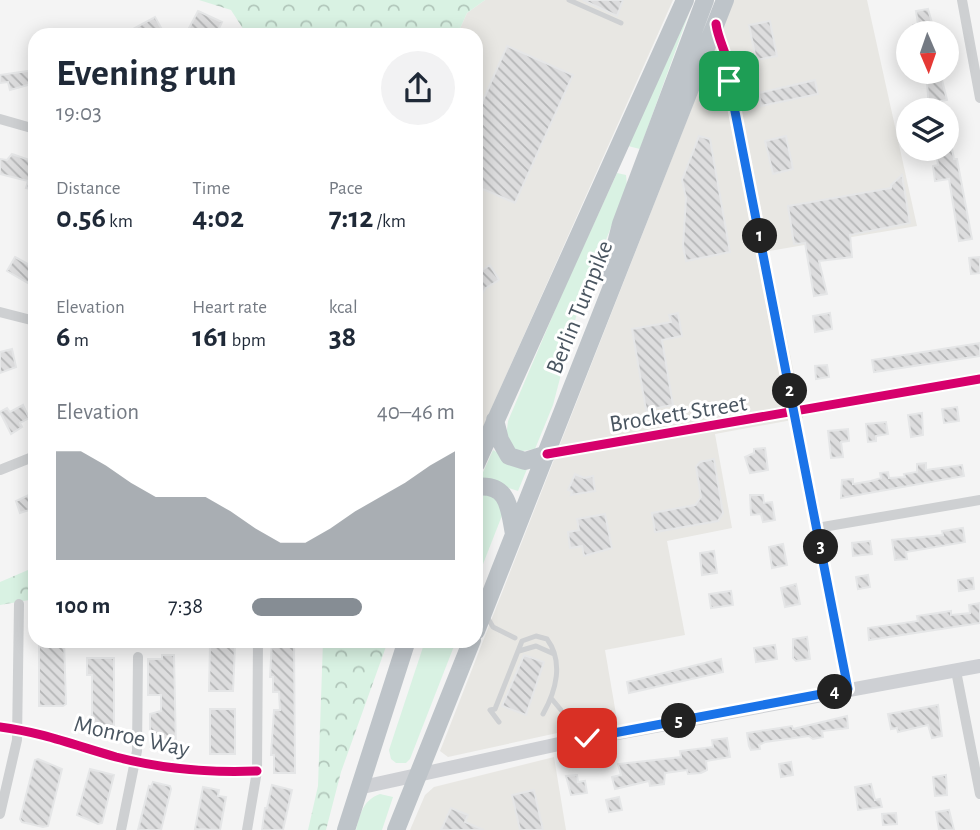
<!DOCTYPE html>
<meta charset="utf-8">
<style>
:root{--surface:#fff;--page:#f2f2f3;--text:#1f2937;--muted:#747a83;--accent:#868d94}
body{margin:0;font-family:"Alegreya Sans",sans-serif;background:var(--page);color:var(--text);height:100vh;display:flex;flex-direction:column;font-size:26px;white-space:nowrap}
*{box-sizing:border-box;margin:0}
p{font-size:23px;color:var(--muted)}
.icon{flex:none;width:38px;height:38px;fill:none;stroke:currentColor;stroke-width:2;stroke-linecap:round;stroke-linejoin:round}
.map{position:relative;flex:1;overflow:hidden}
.sheet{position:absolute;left:28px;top:28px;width:455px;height:620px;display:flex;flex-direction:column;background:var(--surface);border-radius:21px;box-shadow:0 4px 18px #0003}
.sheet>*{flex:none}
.needle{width:46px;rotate:178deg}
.controls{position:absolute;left:896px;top:21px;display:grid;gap:14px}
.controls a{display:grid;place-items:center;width:63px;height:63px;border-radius:50%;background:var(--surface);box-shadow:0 4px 18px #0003;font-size:35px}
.pin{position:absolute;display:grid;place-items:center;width:60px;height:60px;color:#fff;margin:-30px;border-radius:14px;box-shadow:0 4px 10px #0006}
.km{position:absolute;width:35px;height:35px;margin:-18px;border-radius:50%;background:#222;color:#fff;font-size:19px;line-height:35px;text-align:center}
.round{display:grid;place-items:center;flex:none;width:74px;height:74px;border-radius:37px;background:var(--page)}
.overview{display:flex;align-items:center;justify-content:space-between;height:119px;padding:0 28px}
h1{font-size:38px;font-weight:700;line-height:52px}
.stats{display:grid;grid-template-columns:repeat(3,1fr);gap:10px;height:119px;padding:7px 28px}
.stats div{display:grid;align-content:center}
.stats b{font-size:30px;font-weight:700}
.stats small{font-size:19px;font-weight:400}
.stats p{font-size:19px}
.chart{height:196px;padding:14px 28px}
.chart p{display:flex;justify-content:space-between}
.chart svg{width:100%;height:126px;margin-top:7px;fill:var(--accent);opacity:.7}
ul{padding:0 28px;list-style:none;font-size:23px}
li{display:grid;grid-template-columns:112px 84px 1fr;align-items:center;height:52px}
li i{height:18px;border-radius:9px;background:var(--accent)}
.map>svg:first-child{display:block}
.commercial{fill:#e8e7e3}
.grass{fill:#d9f2e3}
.forest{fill:url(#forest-crowns)}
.building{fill:url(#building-back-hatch);stroke:#e5e6e7;stroke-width:2}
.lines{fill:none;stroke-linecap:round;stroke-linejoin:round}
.lane{stroke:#ced0d2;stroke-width:5}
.street{stroke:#ced0d2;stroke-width:10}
.secondary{stroke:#ced0d4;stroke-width:14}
.highway{stroke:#bec4c9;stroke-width:18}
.cycleway-casing{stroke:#fff;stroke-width:13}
.cycleway{stroke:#d6006c;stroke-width:9}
.route-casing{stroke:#fff;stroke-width:14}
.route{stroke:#1a73e8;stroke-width:9}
.labels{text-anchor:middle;stroke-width:6;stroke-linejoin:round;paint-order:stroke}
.street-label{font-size:24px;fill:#4a5661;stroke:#fff}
</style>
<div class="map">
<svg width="980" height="830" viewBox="0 0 980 830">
<defs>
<pattern id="forest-crowns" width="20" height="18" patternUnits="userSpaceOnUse" patternTransform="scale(1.75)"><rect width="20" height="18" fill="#d9f2e3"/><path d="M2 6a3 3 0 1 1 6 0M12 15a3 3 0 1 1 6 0" fill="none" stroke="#b2c7bb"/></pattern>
<pattern id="building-back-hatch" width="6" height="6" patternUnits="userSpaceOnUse" patternTransform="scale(1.75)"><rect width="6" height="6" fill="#ddddde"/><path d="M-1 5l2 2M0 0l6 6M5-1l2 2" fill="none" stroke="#b5b6b7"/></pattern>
</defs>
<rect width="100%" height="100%" fill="#f4f4f4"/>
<!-- commercial -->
<path class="commercial" d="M485,0H673L476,443V35H457L467,13Z
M734,0H867L917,226L769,251L803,418L715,434L732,528L667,541L685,635L605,650L617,720L448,757L440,751Z
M554,757L566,830H410L425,795L434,787Z"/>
<!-- grass -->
<path class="grass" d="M689,13L640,149L628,146Z
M617,173L626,175L627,186L576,317L553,405L535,449L517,452L506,437L508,421L564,289Z
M493,450L527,469L518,491L480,479Z
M484,493L496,495L503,513L476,582V496Z
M425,641H456L410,759L406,763H396L391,759L389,750Z
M380,794L393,797L382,830H356C360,814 363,800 380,794Z"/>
<!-- forest -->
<path class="forest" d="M199,0H485L467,13L457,35H247L231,10Z
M35,567V599L0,605V582Z
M323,641H388L341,772L326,830H308L318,786Z"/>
<!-- building -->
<path class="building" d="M583,0H623L617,16Z
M928,9L934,30L914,33L913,25L918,24L916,11Z
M198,11L222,22L216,35L187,32Z
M155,17L165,35H122Z
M770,21L777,56L756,60L749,25Z
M507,46L573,75L515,203L476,186V116Z
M35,70V83L10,90L8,82L0,83V75Z
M815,80L818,94L761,106L759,93Z
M942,80L947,100L941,101L942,109L929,110L927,82Z
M699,136L710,139L730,252L686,261L683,246L686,198L682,180Z
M786,136L793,169L773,174L765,141Z
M952,149L954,159H957L972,239L959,241L949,179L935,181L933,166L938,165L936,151Z
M12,154L35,162V190L26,188L28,181L0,174V159L7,160Z
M902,175L910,223L850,235L852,257L819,261L827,294L814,296L805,243L794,244L788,206L891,188V185Z
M15,257L35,268L28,283L7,271Z
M980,257V273L971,274L969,258Z
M490,265L499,280L486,288L476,303V274Z
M678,313L682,336L662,340L673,405L646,410L632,329L671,322L669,315Z
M830,313L832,329L815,332L813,316Z
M980,343V356L874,372L872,360Z
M12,349L16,367L0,373V352Z
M827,365L829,377L816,379L815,366Z
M23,405L29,418L20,423L22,427L11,434L0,412L7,408L10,412Z
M957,407L959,421L944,423L942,409Z
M922,413L923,435L911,437L908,415Z
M886,422L888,434L876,436V441L868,442L866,424Z
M848,429L849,441L841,442L843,457L831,458L828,431Z
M765,448L768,470L750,473L745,457L754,453V449Z
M714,459L723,513L718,521L655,532L652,513L695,505L701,497L696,467L700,462Z
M926,463V470L962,465L964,476L841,498L842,480L853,479V484L871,481L881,478L880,473L888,472L889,478L905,477L904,474L917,472V464Z
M575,474L584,478L593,476L595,491L571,495L572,491L568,490Z
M35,492V508L20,513L16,501Z
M750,495H763L764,503L772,502L775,520L763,522L761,514L751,515Z
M605,514L612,548L584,556L582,546L570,548L568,532L579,530L577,519Z
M963,528L965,542L906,552L907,559L895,560L892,540L943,535L942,531Z
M870,541L872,554L853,556L852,543Z
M783,544L787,565L772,568L769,547Z
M714,551L717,573L702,575L700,553Z
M868,575L870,587L858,589L856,577Z
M973,578L974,589L959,591L958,580Z
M796,584L800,604L785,607L781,588Z
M731,591L733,605L711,608L709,594Z
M980,603V623L869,640L868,628L918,621L917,616L951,611V615L970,613L969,605Z
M807,637L810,659L796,661L793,658V639Z
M39,640H64L66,704L63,706H39Z
M272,640H294L295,773H274V755H271L274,710H280L279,692H273V677H270Z
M775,645L777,659L756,662L754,648Z
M210,646H235L233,691H209Z
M162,655H174L176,751L150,747V714L161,711V695H148V659H162Z
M524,655L544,662L526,715L502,706Z
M87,658H114V736H88V719H92V675H87Z
M721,659L723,672L629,693L627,682Z
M938,705L942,736L932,738L928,725L898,732L897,728L891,729L888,714Z
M210,709H235V754H210Z
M847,716L848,728L822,731L823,737L813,739L809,736L765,742L759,745L760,749L751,750L749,746L747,733L792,726L793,729Z
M727,738L730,757L706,761L707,770L701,773L688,774L687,770L665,773L664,784L650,786L649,781L615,789L612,777L621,775L618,764L681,757L680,751L713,747L712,740Z
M38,759L62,769L48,826L43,827L22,822L20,819L35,760Z
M791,762L793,775L781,777L779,764Z
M90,769L114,775L102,823L98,824L77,815Z
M577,775L578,782L585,781L587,793L571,795L566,776Z
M946,775L947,795L935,796L933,777Z
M153,782L170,786L171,789L161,830H138L149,786L151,787Z
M871,784L875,800L880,799L882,807L858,810L855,787Z
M272,785L292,790L283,830H262L265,808H267Z
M203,787L219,790L218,796L226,797L220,830L195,829Z
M534,790L543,830H520L512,795Z
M619,797L622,810L609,812L606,800Z
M451,808L468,815L465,822L484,830H441Z
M949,810L954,830H939L936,812Z
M896,813L897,824L883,825L882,814Z"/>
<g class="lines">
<!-- lane -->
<path class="lane" d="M569,0L621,23
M486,615L493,627L515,638
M519,651L536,646L554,654
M551,698L561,710
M499,722L490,710L495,709L522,641L536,636L547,639C564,662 556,691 543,714"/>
<!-- street -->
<path class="street" d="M962,0L980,98
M716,29L729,60V81L848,689
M696,76C710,71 718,71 729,81
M0,119L35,129
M0,312L35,321
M547,454L980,379
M0,470L35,456
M817,528L980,500
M956,671L980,794
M0,727C41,732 77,746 116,757C163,769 209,773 257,771
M0,814L17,740L19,604
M121,830L137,751L138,657
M247,830L257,771L258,640"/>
<!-- secondary -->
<path class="secondary" d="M358,788L568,742L980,666"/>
<!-- highway -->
<path class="highway" d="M611,279L610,268L621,224L705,0
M495,420L500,440L509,456L525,461L547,454
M476,464L685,0
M476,487C509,483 509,508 514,534
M476,631L725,0
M346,830L407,640
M396,830L472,640"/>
<!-- cycleway casing -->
<g class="cycleway-casing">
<path id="cycleway" d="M716,24C719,45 731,58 729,81L848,689
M547,454L980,379
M0,727C41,732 77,746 116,757C163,769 209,773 257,771"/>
</g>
<!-- cycleway -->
<use href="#cycleway" class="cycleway"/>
</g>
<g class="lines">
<!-- route casing -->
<g class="route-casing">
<path id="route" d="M587,738L848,689L729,81"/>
</g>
<!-- route -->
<use href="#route" class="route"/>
</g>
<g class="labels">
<!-- street labels -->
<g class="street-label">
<text transform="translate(579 307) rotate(-68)" y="8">Berlin Turnpike</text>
<text transform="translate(678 413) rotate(-9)" y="8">Brockett Street</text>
<text transform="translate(132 736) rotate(13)" y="8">Monroe Way</text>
</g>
</g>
</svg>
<div class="controls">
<a><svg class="needle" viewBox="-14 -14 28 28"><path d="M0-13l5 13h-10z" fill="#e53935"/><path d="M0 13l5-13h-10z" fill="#747a83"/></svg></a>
<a><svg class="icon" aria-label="layers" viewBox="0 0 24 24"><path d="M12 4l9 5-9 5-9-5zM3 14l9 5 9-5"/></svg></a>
</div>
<div class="pin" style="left:729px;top:81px;background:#1e9e55"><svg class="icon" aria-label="arrive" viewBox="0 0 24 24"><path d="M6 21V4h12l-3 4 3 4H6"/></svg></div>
<div class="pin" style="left:587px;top:738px;background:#d93025"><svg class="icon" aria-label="check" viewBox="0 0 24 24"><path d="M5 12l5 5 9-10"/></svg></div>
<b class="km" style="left:760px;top:236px">1</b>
<b class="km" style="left:790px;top:391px">2</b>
<b class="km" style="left:821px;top:547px">3</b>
<b class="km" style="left:835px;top:692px">4</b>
<b class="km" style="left:679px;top:721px">5</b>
<section class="sheet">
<div class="overview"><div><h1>Evening run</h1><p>19:03</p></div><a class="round"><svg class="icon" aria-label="share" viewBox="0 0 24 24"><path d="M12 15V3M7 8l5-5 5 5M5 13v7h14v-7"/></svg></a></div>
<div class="stats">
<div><p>Distance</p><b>0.56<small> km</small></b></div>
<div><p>Time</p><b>4:02</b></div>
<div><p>Pace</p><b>7:12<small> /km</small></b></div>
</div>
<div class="stats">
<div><p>Elevation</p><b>6<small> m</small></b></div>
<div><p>Heart rate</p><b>161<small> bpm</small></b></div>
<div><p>kcal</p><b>38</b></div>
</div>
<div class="chart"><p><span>Elevation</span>40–46 m</p>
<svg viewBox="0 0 160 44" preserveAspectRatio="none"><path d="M0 44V6L10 6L20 11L30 17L40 22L50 22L60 22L70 27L80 33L90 38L100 38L110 33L120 27L130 22L140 17L150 11L160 6V44z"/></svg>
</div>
<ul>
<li><b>100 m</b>7:38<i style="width:54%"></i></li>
</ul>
</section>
</div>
